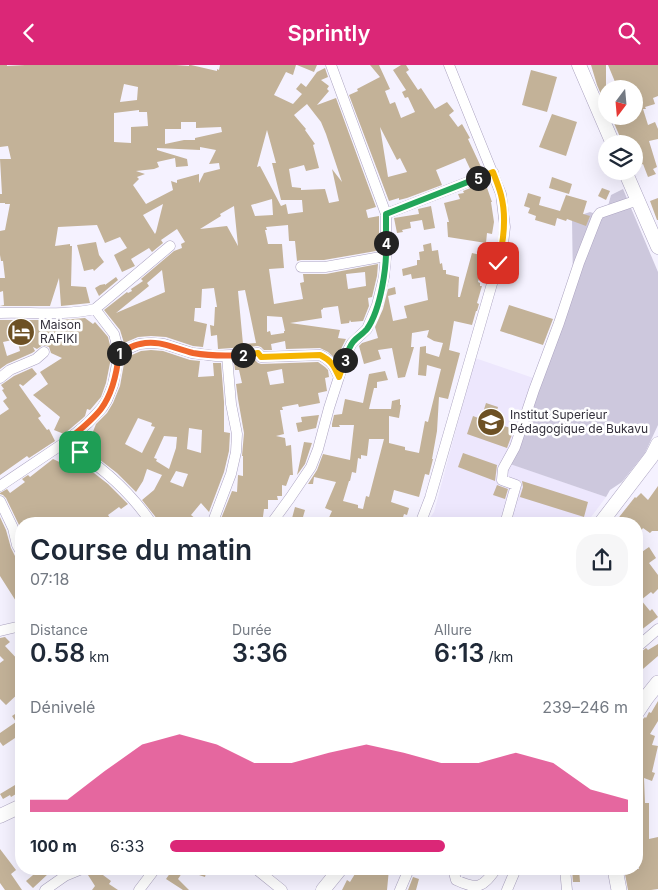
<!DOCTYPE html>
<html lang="fr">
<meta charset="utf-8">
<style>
:root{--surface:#fff;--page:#f6f6f7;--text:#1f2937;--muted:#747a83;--accent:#db2777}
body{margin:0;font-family:Inter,sans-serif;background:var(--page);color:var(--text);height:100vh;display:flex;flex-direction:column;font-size:19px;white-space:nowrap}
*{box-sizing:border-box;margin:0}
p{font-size:16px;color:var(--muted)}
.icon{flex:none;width:28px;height:28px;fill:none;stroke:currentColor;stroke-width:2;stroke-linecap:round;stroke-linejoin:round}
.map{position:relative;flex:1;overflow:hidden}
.sheet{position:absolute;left:15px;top:452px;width:628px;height:358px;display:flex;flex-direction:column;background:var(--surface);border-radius:20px;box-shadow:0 5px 20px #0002}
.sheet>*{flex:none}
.needle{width:32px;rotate:196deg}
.fabs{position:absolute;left:598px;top:15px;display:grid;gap:10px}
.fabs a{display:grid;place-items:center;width:45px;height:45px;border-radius:50%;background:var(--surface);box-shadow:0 5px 20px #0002;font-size:25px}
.pin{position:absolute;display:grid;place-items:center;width:42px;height:42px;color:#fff;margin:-21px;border-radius:10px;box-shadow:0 2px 8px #0006}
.km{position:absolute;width:25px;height:25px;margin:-12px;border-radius:50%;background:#222;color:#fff;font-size:14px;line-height:25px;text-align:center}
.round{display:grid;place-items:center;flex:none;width:52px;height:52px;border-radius:20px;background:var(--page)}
.headline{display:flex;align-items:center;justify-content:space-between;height:85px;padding:0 15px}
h1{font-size:28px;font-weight:600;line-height:38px}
.metrics{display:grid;grid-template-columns:repeat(3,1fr);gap:8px;height:85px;padding:5px 15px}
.metrics div{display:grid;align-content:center}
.metrics b{font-size:25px;font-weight:600}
.metrics small{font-size:14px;font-weight:400}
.metrics p{font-size:14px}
.chart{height:140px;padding:10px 15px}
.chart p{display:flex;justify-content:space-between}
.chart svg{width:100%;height:90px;margin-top:5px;fill:var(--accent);opacity:.7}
ul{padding:0 15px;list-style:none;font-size:16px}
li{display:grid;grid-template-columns:80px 60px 1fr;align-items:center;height:38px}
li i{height:12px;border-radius:6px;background:var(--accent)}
header{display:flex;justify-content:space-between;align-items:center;height:65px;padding:0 15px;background:var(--accent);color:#fff;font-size:22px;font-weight:600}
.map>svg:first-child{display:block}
.built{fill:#ede7fd}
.green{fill:#cdc8dd}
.building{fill:#c3b298;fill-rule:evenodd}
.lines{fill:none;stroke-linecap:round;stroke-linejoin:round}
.street-casing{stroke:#aca4c1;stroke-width:11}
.secondary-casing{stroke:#aca4c1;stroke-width:15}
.primary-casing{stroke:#aca4c1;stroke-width:16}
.street{stroke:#fff;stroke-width:10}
.secondary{stroke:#fff;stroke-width:14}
.primary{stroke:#fff;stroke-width:15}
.split-1-casing{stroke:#fff;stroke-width:10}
.split-2-casing{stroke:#fff;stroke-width:10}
.split-3-casing{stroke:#fff;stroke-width:10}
.split-4-casing{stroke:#fff;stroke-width:10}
.split-5-casing{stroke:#fff;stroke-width:10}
.split-6-casing{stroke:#fff;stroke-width:10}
.split-1{stroke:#f0652b;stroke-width:6}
.split-2{stroke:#f0652b;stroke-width:6}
.split-3{stroke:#f5b400;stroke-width:6}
.split-4{stroke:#22a559;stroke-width:6}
.split-5{stroke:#22a559;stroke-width:6}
.split-6{stroke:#f5b400;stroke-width:6}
.labels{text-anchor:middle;stroke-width:5;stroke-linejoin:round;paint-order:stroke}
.poi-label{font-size:12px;fill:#322f3a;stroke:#fff;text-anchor:start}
</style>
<header><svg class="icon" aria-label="back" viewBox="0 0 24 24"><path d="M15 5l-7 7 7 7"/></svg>Sprintly<svg class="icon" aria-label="search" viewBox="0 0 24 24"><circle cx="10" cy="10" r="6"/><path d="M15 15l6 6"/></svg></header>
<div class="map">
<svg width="658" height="825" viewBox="0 0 658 825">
<rect width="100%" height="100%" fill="#f5f2ff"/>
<!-- built -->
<path class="built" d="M475,293L539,315L511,399L606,432L586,459H426L434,447Z"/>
<!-- green -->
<path class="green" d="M623,124L658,207V360L645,388L622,417L610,425L606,432L510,399L573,219L572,153L590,147L596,149L608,141L611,130Z"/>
<!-- building -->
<path class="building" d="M0,0H7V1L25,0H176L189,1V0H191L217,6V4L219,5L220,0H296L293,10L286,7L274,30L293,39L302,29L296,24L301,18L306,22L317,7L325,3L328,12L321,15L329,21L327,24L329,26L317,40L336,33L376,142L366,145L368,153L379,151V172L377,173V179H375L376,186L324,195H301L297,196L295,176H289L288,160L266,162L267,165H265L268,179H282L284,203L269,204L274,239L303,234L300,218L304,217L303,209H326L378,199L377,211L372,232L368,233L369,241L363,256L351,257L350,255L349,258L341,259L338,241L323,243V244L321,245L322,253L290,258L340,265L338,273L346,274L341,284L337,295L328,287L320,283L286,284L285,276L271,279L272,285H264L261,282L258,281L218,284L217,270L211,271L210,260L214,261L215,242H217L214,223L202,224L201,243H195L194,256L207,259L203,282L193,281L166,272L151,271L138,272L124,278L120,265L104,245L127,227L128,228L132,226L131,224L143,216L141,214L174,186L182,183L181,179L185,177L177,164L161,175L163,178L152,187L149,183L131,194L135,201L122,207L114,190L127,183L120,172L105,178L97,160L58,162L55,181L70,179V181H72L71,221L86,222L90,238L61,241L59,213L50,241H0L4,240L3,226L0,227V213H5L3,196H1L0,190V166L5,165L10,139H5V138H0V129H2L0,94H11L8,81L0,82ZM124,19L138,22L137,35L120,37ZM307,39L321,57L326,69L342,117L332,104L339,136L329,138L325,124L301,125V123L292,122L289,104L304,100L306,106L319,103L313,80L315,79L305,65L306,64L294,50ZM139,45V47H147L148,61L131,62V78L114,77V48ZM181,57H196V63L221,62L222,67L195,73V75H184L165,79V64H181ZM267,65L276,98H272L281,135H302L303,147L288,149L286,139L281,141L260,101L257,102ZM200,82L216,85L209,99L219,98L220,104L204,108L199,118V109L177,115V118L171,116L173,125L146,139L133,120L139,114L137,112L145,109L136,106L154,104L159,102L157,97L175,93L176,102L188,101L187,94L157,85V83L200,85ZM272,134L273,150L255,151L251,140ZM163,139L156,167L155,169L143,150ZM234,141L238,181L227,161L200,164L221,151L220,149ZM162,205L165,227L116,248L149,221L147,218ZM365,207L366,221L348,224L346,209ZM245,225L256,278L243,279L238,226ZM267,251L282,252L285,266H284V268L271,270L270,266L267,267Z
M297,0H317L314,7Z
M370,0H379L390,24L385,26L390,39L395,37L401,53L415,47L408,32L405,33L402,27L406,25L393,5L401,0H406L409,5L406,7L418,25L421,23L435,44L447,37L454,46L449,50L458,62L462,59L470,73L468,74L482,104L472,108L465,93L436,105L442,120L407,133L399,135V133L389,136L349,30L358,26L357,24L380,12ZM380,62L397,95L400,93L407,107L388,112Z
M591,0H606V41L597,20Z
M608,0H658V31L653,33L655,39L645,42L646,44H643L648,60L655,57L658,64V74L649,76L657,102L653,104L656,109L648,112L643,99L634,103V75L623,79L611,51H634V36H636L634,29V24H618Z
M531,5L557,12L547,47L522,40Z
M552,49L577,57L566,91L539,82Z
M552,112L572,119L569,129L549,123Z
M485,117L492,137H491L494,157L492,169L487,168L486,178L448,172L447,157H449L444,138L460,134L458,129L464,128L463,126Z
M602,123L610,126L606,135L598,131Z
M528,128L541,132L539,140L560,146L566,130L587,136L583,149L590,151L586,161L567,154L566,156L557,153L555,161L535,155L536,151L528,148L530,143L524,141Z
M658,133V155H657L650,136Z
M431,141L435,163L424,165L422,155L410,157L411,163L402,165L403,167L397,168L394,153L419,149L418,144Z
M96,177L99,190L104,197L94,206L93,204L84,206L77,180Z
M431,178L432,186L438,185L440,199L442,198L443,205H446V209L459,212L458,232H460L472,188L489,192L487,200L483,199L478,217L480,218V221H482L477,238L479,239L477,246H476L472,260L454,256L449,285L460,288L448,334L439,332L437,366L432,394H433L429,410L425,409L419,432L394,425L391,437L409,443L407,450L404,449L401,459H326L332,446L325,443L336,417L314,412L313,419H308L317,405L323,389L350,395L354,360H339L340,362H332V359L334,350L342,349L345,334L363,338L369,309L385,306L388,315L377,317V323H374L369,344H391L392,336L400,334V340H401L399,353L389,351V378L405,382V385L419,388L425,356L428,357L441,304L427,300L426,311L418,310L420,282L426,281V288L439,292L443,278L434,276L427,272L429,265L412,268L411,282H414L405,312L398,313L392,283L378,285L381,294L364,299L359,281L362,278L378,273L375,262L383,244L388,224L395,222L396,229L388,231L393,256L407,253L404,241L428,235L425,212L412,214L411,209L403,211L402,204L417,200V195H420L419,187L424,186L423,180ZM369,374H384L369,432L366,431L363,444L358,443V440L343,436L349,416H350L352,407L356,408L358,393L361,394V390L367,391Z
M116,212L118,215L99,231L95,223L100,220L105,219V220Z
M509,240L553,254L543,280L500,266Z
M85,253L93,259L95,257L102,265L108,272L112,288L106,318L101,332L90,345L87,344L85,351L83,353L64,369L54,365L60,352L33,330L48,319L40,307L62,293L51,288L49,282L43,280L37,284L33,282L35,286L32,288L7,299L0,304V255H45V263L61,262V255ZM17,274L20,286L7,291L3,277Z
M151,285L163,286L190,295L200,296L198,312L214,311L213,298H221L224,337V367L230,368L229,386L224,407L209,447L201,438L191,450L202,459H159L158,455L142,435L154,425L162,410L147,404L143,416L136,427L117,408L86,384L96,359L107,348L113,338L120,321L125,293L141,286ZM138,353L152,358L151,361L155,362L142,388L125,379ZM189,363L202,365L201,388L187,384ZM164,371L177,372L176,383L169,404L156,396L157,394L154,393ZM176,406L188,409L183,422L170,417Z
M255,295L258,298L261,299L318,297L325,302L328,305L329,312L325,313L327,326L318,328L320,338L299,342L298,339L282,342L283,345H280L284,369L276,371L285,373L286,381L291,380L293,410H290L286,421L282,420V431H277L278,435H268V444H264L262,459H219L232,426L237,427L238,410L243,411V391H242L244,368L238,334L236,319L242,318L239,305H235L234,297ZM282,304L284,318L270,320L267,307Z
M32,303L37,309L23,321L20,319L19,320L41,351L38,353L47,365L49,364L55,376L29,393L27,391L0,410V350L9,344L3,336L7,333L2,325L4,324L1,320L14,311Z
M486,338L498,342L493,358L514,364L507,383L467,369L473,351L481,354Z
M319,350L316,363L298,367L296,358L302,357L301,352Z
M304,377L312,378L305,399L297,410Z
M463,388L497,400L495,416L458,402Z
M53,394L70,402L74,398L79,399L80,397L108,419L128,439L121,444L119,442L108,450L114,459H68L65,455L58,459H21V468L19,460L6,433L3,430L0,429V428L7,424L10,428L25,417L22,414L28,410L30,412Z
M522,416L588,437L584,452L520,432L518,438L523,422Z
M497,420L508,424L505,434L493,430Z
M658,421V466H652L650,468L643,463L636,472V459H619L616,456L635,432L636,433L641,428L648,435Z
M295,442L305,445L301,459L291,457Z
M0,452L6,465L11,483L15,491L21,494V499L15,502L21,513V544L0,511Z
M649,482L656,493L649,498L658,510V524L653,529L651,527L641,535L650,546L652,544L658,552L636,569V491Z
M5,572L10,577L5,581L21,598V626L6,640L0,634V598L4,595L0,591V573Z
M658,579V591L636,610V591L646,583L648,585Z
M658,636V656L650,669L655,671L652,680L658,681L652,707L655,708L652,716L644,713L645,738H649V774L658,772V824L651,825H628L624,804H639L637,793L642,792L639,768L636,767V712L641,677L636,676V664L641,656L645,652L646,653L649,647L651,648Z
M21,645V669L3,681L0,677V668L16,657L12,651Z
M15,720L21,726L11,732L10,730L3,734L0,729Z
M0,784L16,805L11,809L22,825H5L0,818Z
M40,804H51L47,807L48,809L33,823L26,816Z
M99,804L103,810L111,816L109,819L118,825H92L95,821L88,810Z
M173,804H207L205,812L184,805L178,814L189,825H183L166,814Z
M358,804H389L387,825H342L347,815L350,817Z
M572,804H579L580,817H573Z
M413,812L419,814L416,825H408Z"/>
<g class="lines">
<!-- street casing -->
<g class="street-casing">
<path id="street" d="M386,149L493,107
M301,202H325L386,191
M0,248C32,247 64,251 95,244L170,181
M119,288L139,279L151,278L164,279L192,288L216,291L258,288L261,292L320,290C332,296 334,301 339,312
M0,313L10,305L36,294L44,287
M64,378C97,398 130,426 152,459
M0,421L64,378L88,358L102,343L107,335L113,320L119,288L114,269L95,244
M0,436L13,463L17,480L21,487
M212,459L231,409L236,387L237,369L231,339L227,291
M271,459L290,433L311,402L318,384L329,343L347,287L352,278L367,264L377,240L384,212L386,191V149L331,0
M420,459L430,433L498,198L503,179L505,162L501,129L449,0
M505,459L516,420L502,415L503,404L515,382L534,325L559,258L579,198L597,152L600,148L638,135
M0,566L21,561
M636,583L658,564
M256,804L282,825
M453,804L456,815C478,825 482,823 496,804
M565,804L567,825
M45,825L65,811L82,804
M139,825L155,804
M400,825L409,804
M507,825L515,806"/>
</g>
<!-- secondary casing -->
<g class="secondary-casing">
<path id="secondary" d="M579,0L613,79
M625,106L658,182
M600,459L652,391L658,379
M0,751L21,741
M323,825L340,804"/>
</g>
<!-- primary casing -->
<g class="primary-casing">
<path id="primary" d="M636,648L646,633L658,618
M615,804L619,825"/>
</g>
<!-- street -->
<use href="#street" class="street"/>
<!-- secondary -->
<use href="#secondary" class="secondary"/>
<!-- primary -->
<use href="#primary" class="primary"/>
</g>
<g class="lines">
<!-- split-1 casing -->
<g class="split-1-casing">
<path id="split-1" d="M80,387L64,378C77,367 91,357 101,344C113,328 117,307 119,288"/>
</g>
<!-- split-2 casing -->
<g class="split-2-casing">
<path id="split-2" d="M119,288C126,285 133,280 140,279C159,274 175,284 193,288C210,291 226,291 243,290"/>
</g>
<!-- split-3 casing -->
<g class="split-3-casing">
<path id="split-3" d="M243,290L258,288L261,292L320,290C332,296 334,301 339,312L345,295"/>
</g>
<!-- split-4 casing -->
<g class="split-4-casing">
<path id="split-4" d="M345,295C347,289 349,282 353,277C357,272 363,269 367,264C381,244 387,201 386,178"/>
</g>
<!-- split-5 casing -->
<g class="split-5-casing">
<path id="split-5" d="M386,178V149L478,113"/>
</g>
<!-- split-6 casing -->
<g class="split-6-casing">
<path id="split-6" d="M478,113L493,107C496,115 499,122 501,130C507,153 504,175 498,198"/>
</g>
<!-- split-1 -->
<use href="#split-1" class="split-1"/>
<!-- split-2 -->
<use href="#split-2" class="split-2"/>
<!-- split-3 -->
<use href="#split-3" class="split-3"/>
<!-- split-4 -->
<use href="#split-4" class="split-4"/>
<!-- split-5 -->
<use href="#split-5" class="split-5"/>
<!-- split-6 -->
<use href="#split-6" class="split-6"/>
</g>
<!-- icons -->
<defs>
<g id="hotel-disc" transform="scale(1.4375)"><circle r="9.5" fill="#6d5124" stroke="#fff"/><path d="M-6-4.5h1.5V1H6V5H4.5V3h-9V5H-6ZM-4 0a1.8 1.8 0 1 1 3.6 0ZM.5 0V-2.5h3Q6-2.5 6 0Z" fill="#fff"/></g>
<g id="school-disc" transform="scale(1.4375)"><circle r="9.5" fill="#6d5124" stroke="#fff"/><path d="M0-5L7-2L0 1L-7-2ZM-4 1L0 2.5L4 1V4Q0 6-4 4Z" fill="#fff"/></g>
</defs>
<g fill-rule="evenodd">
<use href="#hotel-disc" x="21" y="267"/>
<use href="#school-disc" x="491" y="357"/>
</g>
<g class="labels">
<!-- poi labels -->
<g class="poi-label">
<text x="40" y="264">Maison<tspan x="40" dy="14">RAFIKI</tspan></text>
<text x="510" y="354">Institut Superieur<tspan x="510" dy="14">Pédagogique de Bukavu</tspan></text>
</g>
</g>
</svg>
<div class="fabs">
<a><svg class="needle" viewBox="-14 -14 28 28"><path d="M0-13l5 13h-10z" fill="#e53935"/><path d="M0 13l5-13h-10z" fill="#747a83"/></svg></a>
<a><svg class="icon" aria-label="layers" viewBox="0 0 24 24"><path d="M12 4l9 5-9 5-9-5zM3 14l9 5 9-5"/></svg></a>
</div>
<div class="pin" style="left:80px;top:387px;background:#1e9e55"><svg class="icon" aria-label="arrive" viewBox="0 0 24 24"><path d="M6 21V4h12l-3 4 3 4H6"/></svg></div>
<div class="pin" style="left:498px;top:198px;background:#d93025"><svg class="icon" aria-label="check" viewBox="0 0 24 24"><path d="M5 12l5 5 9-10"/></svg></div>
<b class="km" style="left:119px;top:288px">1</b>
<b class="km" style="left:243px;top:290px">2</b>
<b class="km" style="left:345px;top:295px">3</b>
<b class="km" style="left:386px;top:178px">4</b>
<b class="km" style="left:478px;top:113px">5</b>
<section class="sheet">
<div class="headline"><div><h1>Course du matin</h1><p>07:18</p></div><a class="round"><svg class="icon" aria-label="share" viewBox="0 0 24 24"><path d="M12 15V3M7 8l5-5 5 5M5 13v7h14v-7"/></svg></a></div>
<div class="metrics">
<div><p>Distance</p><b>0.58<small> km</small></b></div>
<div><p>Durée</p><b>3:36</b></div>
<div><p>Allure</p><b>6:13<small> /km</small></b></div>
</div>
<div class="chart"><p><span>Dénivelé</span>239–246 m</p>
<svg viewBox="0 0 160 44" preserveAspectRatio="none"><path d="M0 44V38L10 38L20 24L30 11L40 6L50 11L60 20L70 20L80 15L90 11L100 15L110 20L120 20L130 15L140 20L150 33L160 38V44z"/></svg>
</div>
<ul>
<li><b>100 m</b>6:33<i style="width:60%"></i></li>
</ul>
</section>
</div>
